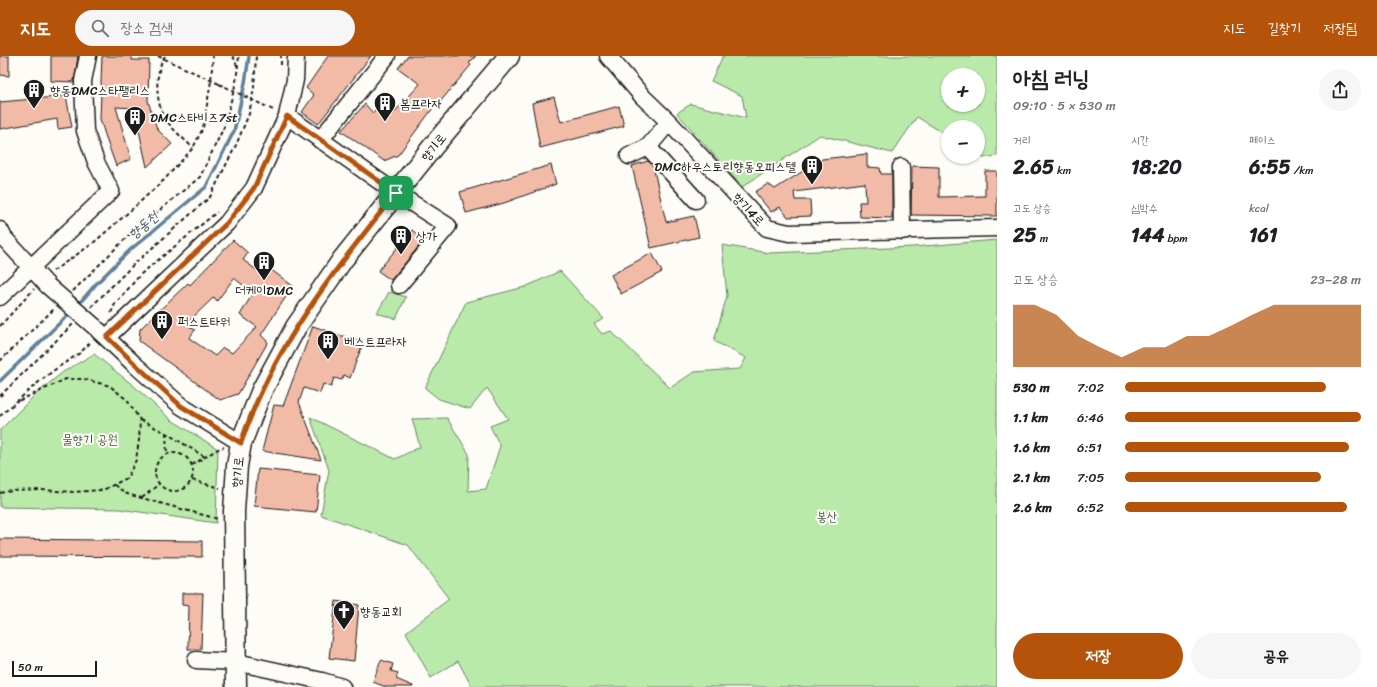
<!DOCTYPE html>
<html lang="ko">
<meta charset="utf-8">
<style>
:root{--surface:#fff;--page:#f6f6f6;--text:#202124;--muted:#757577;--accent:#b45309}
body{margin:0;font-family:Sriracha,"Poor Story",sans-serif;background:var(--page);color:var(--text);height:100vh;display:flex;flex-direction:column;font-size:15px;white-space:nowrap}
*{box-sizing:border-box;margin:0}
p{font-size:13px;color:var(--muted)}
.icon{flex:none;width:22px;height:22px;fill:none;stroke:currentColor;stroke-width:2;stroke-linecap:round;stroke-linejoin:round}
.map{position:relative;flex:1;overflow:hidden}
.panel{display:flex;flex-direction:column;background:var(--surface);width:380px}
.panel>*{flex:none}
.tools{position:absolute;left:941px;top:12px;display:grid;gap:8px}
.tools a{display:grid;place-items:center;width:44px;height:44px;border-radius:50%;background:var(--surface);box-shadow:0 1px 3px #0004;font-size:20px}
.scale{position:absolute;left:12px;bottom:10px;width:85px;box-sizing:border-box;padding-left:4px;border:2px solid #1c1c1c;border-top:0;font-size:11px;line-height:14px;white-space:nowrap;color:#1c1c1c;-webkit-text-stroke:3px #fdfcf7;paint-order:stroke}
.pin{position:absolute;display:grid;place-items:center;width:34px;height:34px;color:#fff;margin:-17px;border-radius:8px;box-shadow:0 2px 6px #0006}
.round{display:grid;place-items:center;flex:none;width:42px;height:42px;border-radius:21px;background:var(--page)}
.head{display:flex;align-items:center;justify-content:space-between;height:68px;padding:0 16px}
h1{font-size:22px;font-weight:800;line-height:30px}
.figures{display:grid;grid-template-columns:repeat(3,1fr);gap:6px;height:68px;padding:4px 16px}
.figures div{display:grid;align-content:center}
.figures b{font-size:20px;font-weight:800}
.figures small{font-size:11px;font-weight:400}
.figures p{font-size:11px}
.chart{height:112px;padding:8px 16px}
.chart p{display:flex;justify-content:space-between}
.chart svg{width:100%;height:72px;margin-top:4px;fill:var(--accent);opacity:.7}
.cta{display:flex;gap:8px;margin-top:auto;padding:8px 16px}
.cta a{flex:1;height:46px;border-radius:24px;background:var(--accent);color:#fff;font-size:16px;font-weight:800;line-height:46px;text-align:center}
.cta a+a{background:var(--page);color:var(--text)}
ul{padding:0 16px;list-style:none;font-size:13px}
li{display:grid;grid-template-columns:64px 48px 1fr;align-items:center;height:30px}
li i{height:10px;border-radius:5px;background:var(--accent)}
header{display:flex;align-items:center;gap:24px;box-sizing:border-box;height:56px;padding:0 20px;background:var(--accent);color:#fff}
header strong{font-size:19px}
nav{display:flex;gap:22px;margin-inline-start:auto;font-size:14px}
.search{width:280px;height:36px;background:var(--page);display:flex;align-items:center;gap:10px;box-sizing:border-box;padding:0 14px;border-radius:22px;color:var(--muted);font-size:15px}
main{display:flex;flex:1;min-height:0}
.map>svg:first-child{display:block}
.green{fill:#b9eaaa;stroke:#6a8363;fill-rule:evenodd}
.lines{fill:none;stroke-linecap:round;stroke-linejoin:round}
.stream{stroke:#608198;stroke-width:3.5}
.building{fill:#f2bba7;stroke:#1c1c1c;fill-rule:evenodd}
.minor-casing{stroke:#1c1c1c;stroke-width:19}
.major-casing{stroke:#1c1c1c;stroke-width:23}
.path{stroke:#1c1c1c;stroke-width:2;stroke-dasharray:4 3;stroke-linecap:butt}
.minor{stroke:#fdfcf7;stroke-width:16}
.major{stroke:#fdfcf7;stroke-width:20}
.minor-bridge-casing{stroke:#1c1c1c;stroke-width:19;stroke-linecap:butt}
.path-bridge{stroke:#1c1c1c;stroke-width:2;stroke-dasharray:4 3;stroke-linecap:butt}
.minor-bridge{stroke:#fdfcf7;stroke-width:16}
.route-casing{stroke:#fff;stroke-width:8}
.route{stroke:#b45309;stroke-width:5}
.labels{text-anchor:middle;stroke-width:4;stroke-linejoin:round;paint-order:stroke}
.poi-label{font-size:13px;fill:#1c1c1c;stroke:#fdfcf7;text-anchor:start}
.street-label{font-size:13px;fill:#1c1c1c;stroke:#fdfcf7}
.park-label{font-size:13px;fill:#4b5a47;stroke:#fdfcf7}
.water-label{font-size:14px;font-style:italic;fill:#445764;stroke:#fdfcf7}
</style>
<header>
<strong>지도</strong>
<div class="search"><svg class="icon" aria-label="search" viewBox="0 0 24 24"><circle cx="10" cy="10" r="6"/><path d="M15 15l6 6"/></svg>장소 검색</div>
<nav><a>지도</a><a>길찾기</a><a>저장됨</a></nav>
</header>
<main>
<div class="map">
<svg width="997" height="631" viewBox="0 0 997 631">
<rect width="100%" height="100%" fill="#fdfcf7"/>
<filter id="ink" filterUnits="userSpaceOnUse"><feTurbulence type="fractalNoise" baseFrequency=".025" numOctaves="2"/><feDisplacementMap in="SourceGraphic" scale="8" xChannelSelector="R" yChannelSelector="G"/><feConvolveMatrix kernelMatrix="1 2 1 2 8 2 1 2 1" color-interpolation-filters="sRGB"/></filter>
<g filter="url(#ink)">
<!-- green -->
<path class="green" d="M723,0H997V100L984,102L978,99V71H948V80L917,61L892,97L820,79L742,131L677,57L691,48L746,62L742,40L711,25ZM948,19H978V49H948Z
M997,184V631H472L458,605L431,622L406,576L449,543L408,489L321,459L329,414L310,361L395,403L420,391L412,363L447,362L469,398L468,435L486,433L500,390L490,370L508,363L487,332L470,353L439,343L425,332L466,246L525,231L560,215L604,263L594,268L602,278L611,275L670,332L694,316L740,313L746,302L714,285L727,240L722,189L769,197L913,191Z
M389,236L406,241L396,263L377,257Z
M94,298L134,330L170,363L218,393L216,467L119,453L0,451V374L37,337L63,316Z"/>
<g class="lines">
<!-- stream -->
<path class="stream" d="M77,250L96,228L130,194L206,131L234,75L245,27L249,0
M0,325L71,256"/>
</g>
<!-- building -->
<path class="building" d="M0,0H9V20L0,19Z
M51,0H78L74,26L51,25Z
M102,0H132V4H149L148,45L157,73L172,88L147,111L134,52L116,51L131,103L116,110L108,88L100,63L101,37H102L101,26Z
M328,0H371L318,68L302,56L314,39L306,32Z
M408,0H476L469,7L471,9L440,46L439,44L398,99L384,105L341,75L365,48L373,57L378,50L392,59L420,28L398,12Z
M67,40V45L72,71L58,73L57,63L0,73V46Z
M554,41L561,66L619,50L624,70L540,92L532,47Z
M867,98V111L880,112L881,118H892V162L860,161L859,146H866L865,127L794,136L795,144H810L811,160L788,161L780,151L771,156L755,136L768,128L775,133L822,103Z
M648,105L653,110L666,166L694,160L699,181L651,192L632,110Z
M551,109L556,128L504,147L466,157L460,136Z
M912,110L939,111V141L985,140V115H997V160L911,159Z
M412,174L424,184L391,224L378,215Z
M233,184L248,197L243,204L266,221L270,213L293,230L261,279L268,286L238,338L220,344L139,285L140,273L188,227L190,229ZM234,222L253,237L240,259L257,271L232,297L223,292L215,300L189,282L195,274L186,268L214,241L217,245Z
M652,197L662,216L621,238L611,219Z
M313,270L363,287L350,322L344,319L342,324L334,322L331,331L323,328L320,337L304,332L299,346L321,404L262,395L274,349L283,350Z
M258,413L320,419L316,456L254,450Z
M0,483L202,485V501L0,500Z
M182,537H203L201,593H188L189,550L182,549Z
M336,545L359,549L354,605L329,602Z
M381,604L393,608L391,615L398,617L396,623L413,630V631H386L373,626Z"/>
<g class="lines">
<!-- minor casing -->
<g class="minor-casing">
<path id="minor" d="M608,0L643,41L669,66L767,172L789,177L997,172
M287,60L396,137L448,170L399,229
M320,84L387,0
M648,91L696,144
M629,100L648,91L669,66
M901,111L902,175
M0,174L4,182L48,230
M0,241L111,135L96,106L85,75L83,25L88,0
M98,274L133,307L181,350L241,387
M107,281L227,167L254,132L287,60L295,24L296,0
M196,604L236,606L322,625L342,631"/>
</g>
<!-- major casing -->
<g class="major-casing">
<path id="major" d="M236,631L234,455L237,410L241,387L262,334L296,271L343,203L435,88L509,0"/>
</g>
<!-- path -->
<path class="path" d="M158,0L219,28
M165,0C154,16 155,49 167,65C174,75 184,83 193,92
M233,0L237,10
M281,9V0
M263,49L275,55
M53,215L92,188L130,155L164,124L193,92L203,72L211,25L213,0
M73,235L128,180L200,121L224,71L236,26L239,0
M91,251L133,209L210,141L236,89L249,58L254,32L256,0
M111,257L115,248L141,218L217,156
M0,270L34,233
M0,305L54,253
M0,340L73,268
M0,360L35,329L57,312L80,297L91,286
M140,364L166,377L205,401
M166,377L167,397
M155 416a19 19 0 1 1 38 0a19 19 0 1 1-38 0Z
M192,409L218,393L224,391
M192,424L220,432
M114,429L127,438L218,463
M0,437L12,435L41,434L74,436L103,434L127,422L136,404L139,384L140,364L127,344L110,330L84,323H66L16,346
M142,442L159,428"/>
<!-- minor -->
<use href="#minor" class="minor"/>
<!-- major -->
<use href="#major" class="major"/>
<!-- minor-bridge casing -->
<g class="minor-bridge-casing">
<path id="minor-bridge" d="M48,230L95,271"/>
</g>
<!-- path-bridge -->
<path class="path-bridge" d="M219,28L263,49"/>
<!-- minor-bridge -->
<use href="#minor-bridge" class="minor-bridge"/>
</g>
</g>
<g class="lines" filter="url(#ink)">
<!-- route casing -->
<g class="route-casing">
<path id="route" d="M287,60L396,137C335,214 272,292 241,387L181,350L134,307L107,281L227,167L254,132Z"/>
</g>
<!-- route -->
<use href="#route" class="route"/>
</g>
<!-- icons -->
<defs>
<g id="building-pin" transform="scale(1.15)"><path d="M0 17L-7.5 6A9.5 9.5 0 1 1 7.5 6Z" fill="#1c1c1c" stroke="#fdfcf7"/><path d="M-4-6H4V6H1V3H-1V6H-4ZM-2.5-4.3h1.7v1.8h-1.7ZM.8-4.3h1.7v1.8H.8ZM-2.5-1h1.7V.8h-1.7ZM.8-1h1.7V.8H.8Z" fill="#fff"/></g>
<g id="church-pin" transform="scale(1.15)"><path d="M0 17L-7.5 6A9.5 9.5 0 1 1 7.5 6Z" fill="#1c1c1c" stroke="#fdfcf7"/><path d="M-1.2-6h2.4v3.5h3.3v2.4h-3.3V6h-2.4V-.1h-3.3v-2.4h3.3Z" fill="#fff"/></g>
</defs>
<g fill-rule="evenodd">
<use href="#building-pin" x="34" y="34"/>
<use href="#building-pin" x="385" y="47"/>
<use href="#building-pin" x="135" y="61"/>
<use href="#building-pin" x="812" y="110"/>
<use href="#building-pin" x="401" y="180"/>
<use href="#building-pin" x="264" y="206"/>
<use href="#building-pin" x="162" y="265"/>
<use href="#building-pin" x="328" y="285"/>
<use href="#church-pin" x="344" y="555"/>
</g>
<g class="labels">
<!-- poi labels -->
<g class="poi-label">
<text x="50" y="39">향동DMC스타팰리스</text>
<text x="400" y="52">봄프라자</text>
<text x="150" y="66">DMC스타비즈7st</text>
<text x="796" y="115" text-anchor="end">DMC하우스토리향동오피스텔</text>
<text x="416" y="185">상가</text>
<text x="264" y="239" text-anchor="middle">더케이DMC</text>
<text x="178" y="270">퍼스트타워</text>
<text x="344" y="290">베스트프라자</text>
<text x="360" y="560">향동교회</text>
</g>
<!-- street labels -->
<g class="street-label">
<text transform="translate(433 91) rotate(-51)" y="5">향기로</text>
<text transform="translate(749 153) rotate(47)" y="5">향기4로</text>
<text transform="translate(237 416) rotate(-85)" y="5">향기로</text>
</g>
<!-- park labels -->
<g class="park-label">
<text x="90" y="388">물향기 공원</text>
<text x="827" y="465">봉산</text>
</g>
<!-- water labels -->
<g class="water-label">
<text transform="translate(143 169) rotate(-40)" y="5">향동천</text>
</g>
</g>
</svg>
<div class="tools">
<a>+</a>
<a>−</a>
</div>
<div class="scale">50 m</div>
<div class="pin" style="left:396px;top:137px;background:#1e9e55"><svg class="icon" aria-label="arrive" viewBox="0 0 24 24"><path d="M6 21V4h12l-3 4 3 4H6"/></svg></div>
</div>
<section class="panel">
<div class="head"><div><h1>아침 러닝</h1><p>09:10 · 5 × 530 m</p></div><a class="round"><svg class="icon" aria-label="share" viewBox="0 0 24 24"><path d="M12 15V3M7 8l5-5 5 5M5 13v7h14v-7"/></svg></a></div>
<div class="figures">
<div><p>거리</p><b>2.65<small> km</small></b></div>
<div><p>시간</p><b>18:20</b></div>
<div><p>페이스</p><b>6:55<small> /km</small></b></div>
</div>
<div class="figures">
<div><p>고도 상승</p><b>25<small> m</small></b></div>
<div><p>심박수</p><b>144<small> bpm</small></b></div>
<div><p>kcal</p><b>161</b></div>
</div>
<div class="chart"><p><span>고도 상승</span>23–28 m</p>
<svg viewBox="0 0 160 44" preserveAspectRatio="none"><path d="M0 44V6L10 6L20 12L30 25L40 32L50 38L60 32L70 32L80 25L90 25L100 19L110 12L120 6L130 6L140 6L150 6L160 6V44z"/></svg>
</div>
<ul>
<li><b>530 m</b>7:02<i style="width:85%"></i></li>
<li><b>1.1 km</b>6:46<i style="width:100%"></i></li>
<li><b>1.6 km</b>6:51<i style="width:95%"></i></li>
<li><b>2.1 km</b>7:05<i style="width:83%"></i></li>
<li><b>2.6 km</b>6:52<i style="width:94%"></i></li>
</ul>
<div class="cta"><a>저장</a><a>공유</a></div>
</section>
</main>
